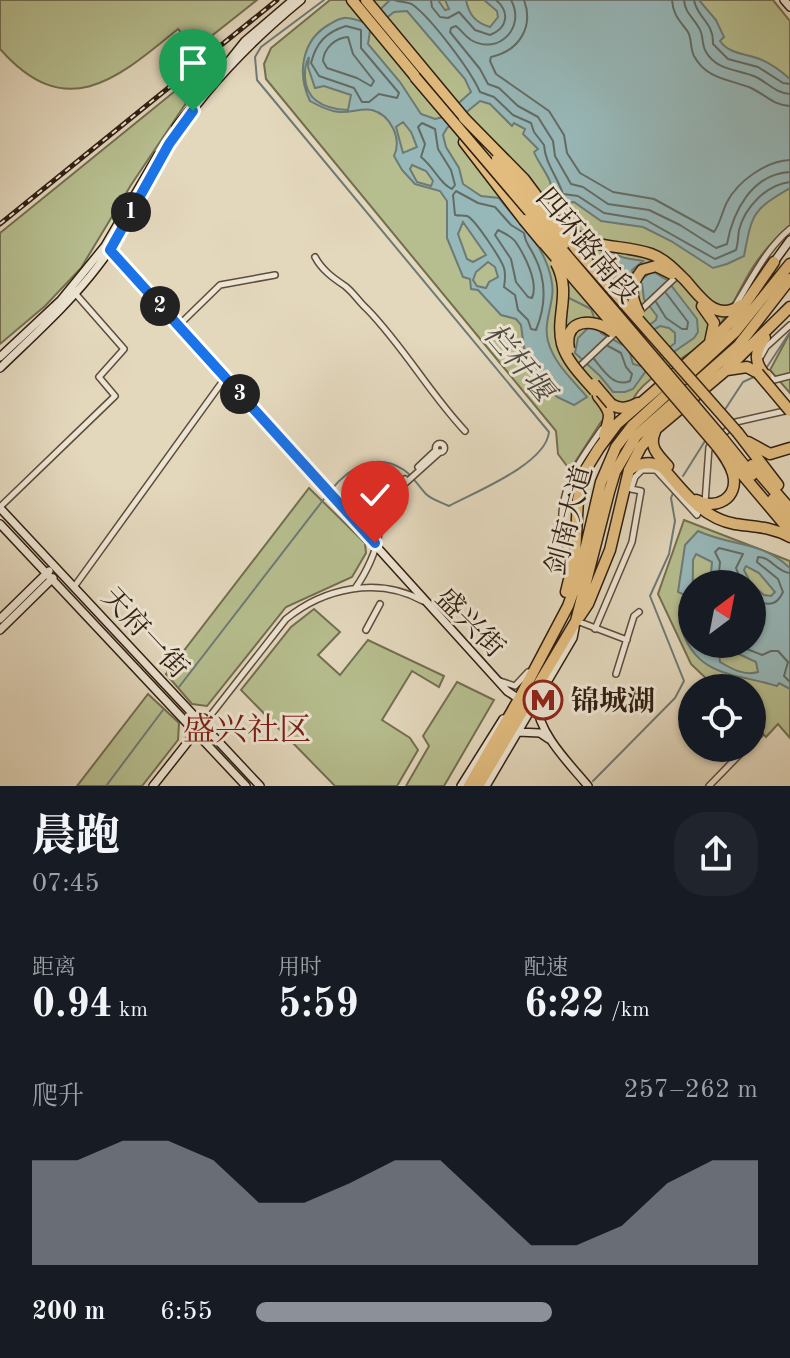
<!DOCTYPE html>
<html lang="zh">
<meta charset="utf-8">
<style>
:root{--surface:#171b24;--page:#20242c;--text:#f1f3f6;--muted:#9ea1a6;--accent:#8c9099}
body{margin:0;font-family:"Old Standard TT","Noto Serif SC",serif;background:var(--page);color:var(--text);height:100vh;display:flex;flex-direction:column;font-size:30px;white-space:nowrap}
*{box-sizing:border-box;margin:0}
p{font-size:26px;color:var(--muted)}
.icon{flex:none;width:44px;height:44px;fill:none;stroke:currentColor;stroke-width:2;stroke-linecap:round;stroke-linejoin:round}
.map{position:relative;height:786px;overflow:hidden}
.side{display:flex;flex-direction:column;background:var(--surface);flex:1}
.side>*{flex:none}
.needle{width:52px;rotate:32deg}
.fabs{position:absolute;left:678px;top:570px;display:grid;gap:16px}
.fabs a{display:grid;place-items:center;width:88px;height:88px;border-radius:50%;background:var(--surface);box-shadow:0 2px 6px #0004;font-size:40px}
.pin{position:absolute;display:grid;place-items:center;width:68px;height:68px;color:#fff;margin:-82px -34px;border-radius:50% 50% 50% 0;rotate:-45deg;box-shadow:0 0 8px #0007}
.pin .icon{rotate:45deg}
.km{position:absolute;width:40px;height:40px;margin:-20px;border-radius:50%;background:#222;color:#fff;font-size:22px;line-height:40px;text-align:center}
.round{display:grid;place-items:center;flex:none;width:84px;height:84px;border-radius:32px;background:var(--page)}
.headline{display:flex;align-items:center;justify-content:space-between;height:136px;padding:0 32px}
h1{font-size:44px;font-weight:800;line-height:60px}
.metrics{display:grid;grid-template-columns:repeat(3,1fr);gap:12px;height:136px;padding:8px 32px}
.metrics div{display:grid;align-content:center}
.metrics b{font-size:40px;font-weight:800}
.metrics small{font-size:22px;font-weight:400}
.metrics p{font-size:22px}
.chart{height:224px;padding:16px 32px}
.chart p{display:flex;justify-content:space-between}
.chart svg{width:100%;height:144px;margin-top:8px;fill:var(--accent);opacity:.7}
ul{padding:0 32px;list-style:none;font-size:26px}
li{display:grid;grid-template-columns:128px 96px 1fr;align-items:center;height:60px}
li i{height:20px;border-radius:10px;background:var(--accent)}
.map>svg:first-child{display:block}
.green{fill:#b6bd8e;stroke:#726e50;stroke-width:2;fill-rule:evenodd}
.water{fill:#97b8b9;stroke:#6d7a76;stroke-width:2;fill-rule:evenodd}
.lines{fill:none;stroke-linecap:round;stroke-linejoin:round}
.shore{stroke:#636b65;stroke-width:2}
.stream{stroke:#6d7a76;stroke-width:2}
.street-casing{stroke:#5c4c3c;stroke-width:8}
.secondary-casing{stroke:#2f1e11;stroke-width:10}
.highway-casing{stroke:#2f1e11;stroke-width:13}
.street{stroke:#ede5d3;stroke-width:5}
.secondary{stroke:#ede5d3;stroke-width:7}
.highway{stroke:#e2bc7e;stroke-width:10}
.rail-casing{stroke:#2f1e11;stroke-width:5}
.rail{stroke:#ede5d3;stroke-width:2;stroke-dasharray:6;stroke-linecap:butt}
.highway-bridge-casing{stroke:#2f1e11;stroke-width:13;stroke-linecap:butt}
.highway-bridge{stroke:#e2bc7e;stroke-width:10}
.route-casing{stroke:#fff;stroke-width:16}
.route{stroke:#1a73e8;stroke-width:10}
.labels{text-anchor:middle;stroke-width:6;stroke-linejoin:round;paint-order:stroke}
.street-label{font-size:28px;fill:#2f1e11;stroke:#ede5d3}
.poi-label{font-size:28px;font-weight:bold;fill:#2f1e11;stroke:#ede5d3;text-anchor:start}
.water-label{font-size:30px;font-style:italic;fill:#4e4c43;stroke:#ede5d3}
.quarter-label{font-size:32px;fill:#7a1f14;stroke:#ede5d3}
</style>
<div class="map">
<svg width="790" height="786" viewBox="0 0 790 786">
<rect width="100%" height="100%" fill="#e3d7bc"/>
<filter id="stains"><feTurbulence type="fractalNoise" baseFrequency=".0025" numOctaves="4"/><feColorMatrix values="0 0 0 0 .2 0 0 0 0 .09 0 0 0 0 .02 0 0 0 .5 -.17"/></filter>
<radialGradient id="worn" r=".72"><stop offset=".6" stop-color="#630" stop-opacity="0"/><stop offset="1" stop-color="#630" stop-opacity=".3"/></radialGradient>
<!-- green -->
<path class="green" d="M0,0H257L195,49L178,29C117,79 66,124 0,49Z
M330,0H773L790,21V226C776,237 763,252 753,267C738,290 728,320 707,340C688,358 640,378 632,402L601,422L570,470L558,454L556,431L266,79L264,64L271,48Z
M217,57L131,185L81,268L45,306L0,344V233Z
M790,333V393L770,370Z
M309,488L365,543L366,553L352,577L286,607L207,706L192,704L166,674Z
M684,520L790,561V738L778,724L766,737L752,723V688H716L691,664L658,594ZM692,584H752V644H692Z
M314,609L340,632L318,655L340,675L368,640L444,676L439,687L412,671L382,720L410,738L418,750L397,786H335L241,690L291,627Z
M457,682L494,700L444,786H406L429,746L423,736Z
M148,694L179,723L178,740L142,786H77Z"/>
<!-- water -->
<path class="water" d="M390,0H438L445,10L449,9L445,0H466C469,15 476,23 490,27L498,17L497,11L484,0H699L716,20L724,37L720,41C730,55 746,53 762,60C773,65 781,71 790,79V188C752,210 752,214 744,256L727,264L713,268L671,241L643,227L601,221L574,202L563,203L533,229V239C544,253 555,279 552,297C550,312 544,326 548,341C554,364 573,380 587,397L574,405L557,397L542,379L531,356L524,348L521,325L516,319L501,315L478,290L471,289L470,279L463,277L447,238V201L440,191L415,184L402,170L394,156C402,139 391,115 372,110C361,108 351,113 340,112C330,112 319,106 310,101C297,74 301,40 330,24C335,21 342,17 347,18C353,18 360,21 366,23ZM407,11L465,79L471,92L443,117L435,119L421,114L400,82L368,44L370,31L394,12ZM309,57L308,67L315,88L324,86L351,95L348,110C326,109 306,102 305,77C305,69 305,64 309,57ZM480,101L490,104L512,126L514,123L525,129L523,134L538,149L534,152C540,167 554,180 552,195L527,223L516,219L499,198L481,196L463,184L459,168L446,147L443,135L447,128ZM403,122L411,132L417,147L403,153L396,127ZM412,165L426,171L433,181L431,186L417,182L410,169ZM463,222L486,255L473,262L467,259L458,234ZM488,262L495,267L498,277L489,282L486,288L477,286L473,280L476,272Z
M609,245C616,260 629,258 643,261L632,270L633,274L641,280L652,271L667,280L697,319L698,332L694,338L646,371L633,389L625,392H613L600,376L575,353L578,338L589,327L597,326L601,333L623,345L656,320L657,316L644,299L642,284C611,270 618,280 606,247ZM660,326L669,328L675,333V343L644,367L633,364L629,350L649,332Z
M698,531C733,547 760,540 790,568V689L779,683L777,686C736,673 696,678 681,627L684,628C691,617 692,608 687,596L678,592L685,545ZM696,554L712,562L710,584H751L744,570L746,566L759,573L775,592L771,596L764,595L752,585V644L713,646L692,644L693,560ZM719,653L739,654L756,662L758,672C744,676 732,669 720,662Z"/>
<g class="lines">
<!-- shore -->
<path class="shore" d="M395,0C401,3 407,1 413,5C432,19 471,71 480,92L494,97L513,115L531,123L534,132L544,145C545,163 557,176 563,194L578,196L604,213L646,220L715,259L736,250C738,244 738,237 739,230C745,207 766,185 790,182
M431,0L432,7L440,17L448,18L459,12L475,30L490,35C508,28 510,12 496,0
M511,0C526,27 499,56 471,40C465,36 461,30 456,26L451,28L450,32L480,69L488,84L499,88L518,106L538,117L553,141L555,156L571,184L583,187L608,204L649,210L680,225L716,248L727,244C733,211 752,174 790,172
M524,0C534,27 519,51 491,57L490,61L496,74L549,111L564,135L567,153L580,173L613,192L654,199L714,232C720,224 722,212 727,202C738,181 766,161 790,160
M672,0C673,15 680,21 688,32C692,39 690,48 694,56C707,80 730,79 751,88C766,95 773,105 790,106
M684,0C685,13 693,17 699,28C704,35 701,44 706,52C717,71 738,69 756,77C768,83 776,93 790,94
M694,0C697,18 714,22 713,44L728,59L758,67L783,83L790,84
M346,26L361,30V48L394,87L399,93L397,98L379,94L369,102H362L354,88L319,76L311,63C316,43 326,32 346,26Z
M348,37L353,54L374,81L371,86L357,78L327,68L323,61C324,48 335,38 348,37Z
M422,123L435,129L438,149L451,170L455,185L452,189C440,184 434,167 421,157L425,144L418,127Z
M456,191L478,203L495,207L511,225L524,233C525,241 527,243 531,250C546,275 547,303 536,330L531,329L528,320L518,310L515,295L504,287C505,280 506,275 504,268C501,259 475,219 467,216C463,215 459,216 455,215L453,195Z
M498,230C502,232 511,236 515,241C524,254 539,282 532,298L528,297L516,282L511,259L495,235Z
M656,302L666,318L682,329H687L688,322L666,293
M594,359C604,371 614,388 630,381L632,374L626,367L621,353L608,346
M718,584L720,562L715,552L719,548L743,554L736,568L742,584
M752,596C764,606 776,608 783,592L778,579L757,562L758,557C771,557 777,572 790,573
M699,644L708,653C725,638 743,647 762,655L771,651H778L788,662L784,676L790,682"/>
<!-- stream -->
<path class="stream" d="M324,0L261,47L255,57L257,80L549,432C546,464 475,492 449,506C441,502 432,500 426,494C419,487 413,476 404,470C375,451 349,468 331,490
M569,298L591,309L595,320
M765,370L790,332
M724,411L743,382L756,376
M683,476L705,441
M179,687L327,495
M593,781L675,698L684,681L650,596L669,554L675,521L671,498L673,493
M106,786L163,710"/>
<!-- street casing -->
<g class="street-casing">
<path id="street" d="M315,257C322,270 333,278 345,286C353,292 360,303 367,309C404,347 430,394 465,431
M735,306C752,279 765,250 790,229
M625,325L679,274
M178,326L220,285L275,275
M761,356L766,347L790,325
M578,368L614,334
M768,373L774,380L790,376
M722,435L736,422L789,410
M435.5 448a4.5 4.5 0 1 1 9 0a4.5 4.5 0 1 1-9 0Z
M418,467L436,450
M339,503C358,499 382,511 379,533C377,550 366,573 356,587
M705,503L709,447L714,442
M363,505L375,502L405,479
M0,507L115,396L99,377L124,349L74,292
M377,519L381,505L440,452
M569,564C567,547 561,530 562,513C565,479 583,456 602,429
M74,587L225,378
M577,621L627,640
M595,629L632,542L641,491L631,489L635,477L642,470H656L697,515L698,513
M366,630L380,604
M616,674L634,616L639,612
M497,680L515,686L528,672
M203,725L286,619C324,588 378,576 423,601
M752,742L760,734
M709,786L746,748"/>
</g>
<!-- secondary casing -->
<g class="secondary-casing">
<path id="secondary" d="M784,0L790,7
M176,127L245,41L293,0
M105,246L507,691L519,699
M774,262L790,240
M0,357L61,300L105,246L158,155
M0,368C34,335 70,303 98,266C127,229 144,184 169,144C204,89 251,41 301,0
M0,508L260,786
M0,524L246,786
M0,619L49,571
M0,630L53,578
M536,702C539,734 568,762 588,786
M518,732L540,733L549,739
M153,786L198,729
M461,786L503,719
M486,786L573,638L575,628"/>
</g>
<!-- highway casing -->
<g class="highway-casing">
<path id="highway" d="M352,0L419,81
M366,0L464,118
M464,142L524,220
M686,281C701,298 717,323 741,305
M702,306L714,323L710,342
M765,338C754,352 754,363 766,376
M727,370L747,367L758,373
M598,396C612,413 611,415 604,435
M611,404C620,410 628,408 638,403
M655,432C648,447 659,456 668,466
M738,433L778,485
M723,439L752,475
M748,442L770,454L790,448
M731,461L790,531
M752,465L790,509
M629,470C641,463 650,460 663,468C684,492 702,518 735,524C755,527 773,527 790,537
M773,499L790,520
M696,500C716,511 739,498 733,474C730,463 723,454 716,445
M566,592L575,555L578,499L586,469L599,448L617,424L710,343L738,314L774,262
M580,616L588,604L610,550L629,470L641,447L656,429L725,371L790,307
M469,786L519,699L568,606L579,576L601,482L616,447L632,426L735,332L790,264
M478,786L576,621L609,492L615,472L636,436L738,346L790,279"/>
</g>
<!-- street -->
<use href="#street" class="street"/>
<!-- secondary -->
<use href="#secondary" class="secondary"/>
<!-- highway -->
<use href="#highway" class="highway"/>
<!-- rail casing -->
<g class="rail-casing">
<path id="rail" d="M0,224L277,0"/>
</g>
<!-- rail -->
<use href="#rail" class="rail"/>
<!-- highway-bridge casing -->
<g class="highway-bridge-casing">
<path id="highway-bridge" d="M415,77L723,439
M464,118L524,179L577,250L738,433
M497,159L564,244
M524,220L543,243
M567,229C591,250 622,244 651,254C665,259 676,271 686,281
M540,239L716,445
M556,263C572,294 555,315 562,344C567,362 583,377 595,391
M639,313C630,296 630,285 642,270L656,266L672,274
M569,349C563,317 595,318 613,332
M758,373L790,411
M594,384L611,404"/>
</g>
<!-- highway-bridge -->
<use href="#highway-bridge" class="highway-bridge"/>
</g>
<g class="lines">
<!-- route casing -->
<g class="route-casing">
<path id="route" d="M193,111L169,144L110,250L375,543"/>
</g>
<!-- route -->
<use href="#route" class="route"/>
</g>
<!-- icons -->
<defs>
<g id="metro-ring" transform="scale(2)"><circle r="9.5" fill="#ede5d3" stroke="#8f2418" stroke-width="1.5"/><path d="M-5.5 5V-5H-3L0 0L3-5H5.5V5H3V-.5L0 4L-3-.5V5Z" fill="#8f2418"/></g>
</defs>
<g fill-rule="evenodd">
<use href="#metro-ring" x="543" y="700"/>
</g>
<g class="labels">
<!-- street labels -->
<g class="street-label">
<text transform="translate(588 245) rotate(50)" y="10">四环路南段</text>
<text transform="translate(568 520) rotate(-75)" y="10">剑南大道</text>
<text transform="translate(471 622) rotate(45)" y="10">盛兴街</text>
<text transform="translate(146 632) rotate(47)" y="10">天府一街</text>
</g>
<!-- poi labels -->
<g class="poi-label">
<text x="571" y="710">锦城湖</text>
</g>
<!-- water labels -->
<g class="water-label">
<text transform="translate(519 362) rotate(50)" y="10">栏杆堰</text>
</g>
<!-- quarter labels -->
<g class="quarter-label">
<text x="247" y="740">盛兴社区</text>
</g>
</g>
<rect width="100%" height="100%" filter="url(#stains)"/>
<rect width="100%" height="100%" fill="url(#worn)"/>
</svg>
<div class="fabs">
<a><svg class="needle" viewBox="-14 -14 28 28"><path d="M0-13l5 13h-10z" fill="#e53935"/><path d="M0 13l5-13h-10z" fill="#9ea1a6"/></svg></a>
<a><svg class="icon" aria-label="locate" viewBox="0 0 24 24"><circle cx="12" cy="12" r="6"/><path d="M12 2v4M12 18v4M2 12h4M18 12h4"/></svg></a>
</div>
<div class="pin" style="left:193px;top:111px;background:#1e9e55"><svg class="icon" aria-label="arrive" viewBox="0 0 24 24"><path d="M6 21V4h12l-3 4 3 4H6"/></svg></div>
<div class="pin" style="left:375px;top:543px;background:#d93025"><svg class="icon" aria-label="check" viewBox="0 0 24 24"><path d="M5 12l5 5 9-10"/></svg></div>
<b class="km" style="left:131px;top:212px">1</b>
<b class="km" style="left:160px;top:306px">2</b>
<b class="km" style="left:240px;top:394px">3</b>
</div>
<section class="side">
<div class="headline"><div><h1>晨跑</h1><p>07:45</p></div><a class="round"><svg class="icon" aria-label="share" viewBox="0 0 24 24"><path d="M12 15V3M7 8l5-5 5 5M5 13v7h14v-7"/></svg></a></div>
<div class="metrics">
<div><p>距离</p><b>0.94<small> km</small></b></div>
<div><p>用时</p><b>5:59</b></div>
<div><p>配速</p><b>6:22<small> /km</small></b></div>
</div>
<div class="chart"><p><span>爬升</span>257–262 m</p>
<svg viewBox="0 0 160 44" preserveAspectRatio="none"><path d="M0 44V12L10 12L20 6L30 6L40 12L50 25L60 25L70 19L80 12L90 12L100 25L110 38L120 38L130 32L140 19L150 12L160 12V44z"/></svg>
</div>
<ul>
<li><b>200 m</b>6:55<i style="width:59%"></i></li>
</ul>
</section>
